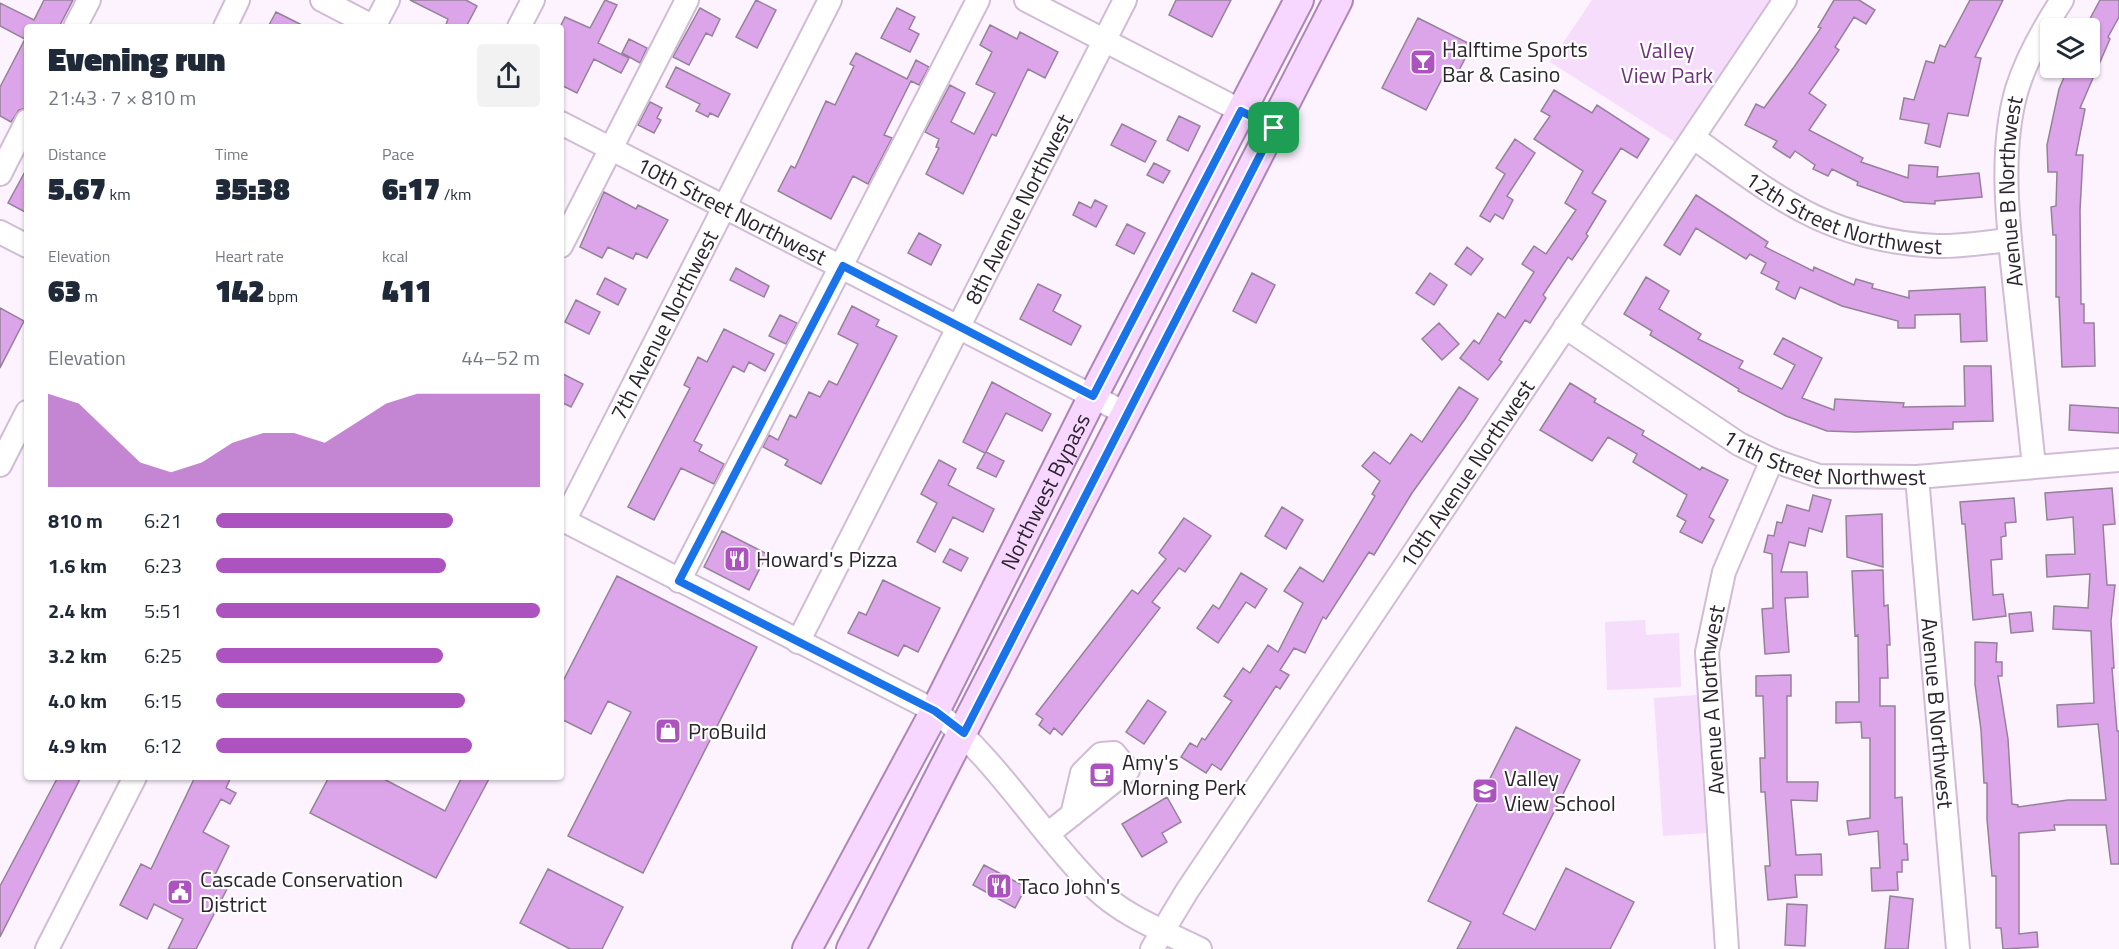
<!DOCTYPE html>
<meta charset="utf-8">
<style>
:root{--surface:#fff;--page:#f2f2f3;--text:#1f2937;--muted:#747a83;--accent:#ac53c0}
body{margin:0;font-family:"Titillium Web",sans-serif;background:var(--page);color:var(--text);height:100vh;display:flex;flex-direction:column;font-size:22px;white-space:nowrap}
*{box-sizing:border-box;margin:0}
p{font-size:20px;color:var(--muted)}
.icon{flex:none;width:33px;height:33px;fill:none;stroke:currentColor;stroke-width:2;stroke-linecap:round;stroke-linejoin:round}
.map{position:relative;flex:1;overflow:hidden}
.drawer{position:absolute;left:24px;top:24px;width:540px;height:756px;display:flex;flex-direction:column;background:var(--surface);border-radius:6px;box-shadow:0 2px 4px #0004}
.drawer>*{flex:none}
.buttons{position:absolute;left:2040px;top:18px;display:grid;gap:12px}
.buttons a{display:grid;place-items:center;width:60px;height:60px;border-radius:6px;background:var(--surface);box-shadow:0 2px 4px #0004;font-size:30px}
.pin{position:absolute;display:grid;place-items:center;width:51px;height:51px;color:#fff;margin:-26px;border-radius:12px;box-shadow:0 3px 9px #0006}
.round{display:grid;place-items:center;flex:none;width:63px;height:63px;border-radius:6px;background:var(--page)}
.headline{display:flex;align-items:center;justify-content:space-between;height:102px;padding:0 24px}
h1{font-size:33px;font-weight:800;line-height:45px}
.metrics{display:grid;grid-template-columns:repeat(3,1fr);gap:9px;height:102px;padding:6px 24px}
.metrics div{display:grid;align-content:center}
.metrics b{font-size:30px;font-weight:800}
.metrics small{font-size:16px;font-weight:400}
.metrics p{font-size:16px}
.chart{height:168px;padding:12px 24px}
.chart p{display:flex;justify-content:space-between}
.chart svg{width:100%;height:108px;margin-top:6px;fill:var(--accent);opacity:.7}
ul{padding:0 24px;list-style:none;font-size:20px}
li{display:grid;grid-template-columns:96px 72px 1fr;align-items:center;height:45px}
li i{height:15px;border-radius:8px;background:var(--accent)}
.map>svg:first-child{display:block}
.green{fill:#f5ddfb}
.building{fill:#dda5e9;stroke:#958199;stroke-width:1.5}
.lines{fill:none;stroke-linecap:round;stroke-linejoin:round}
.minor-casing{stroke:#d1bcd6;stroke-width:26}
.major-casing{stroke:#ad86b6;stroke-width:32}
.minor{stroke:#fff;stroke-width:22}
.major{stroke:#f7d6ff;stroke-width:28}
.route-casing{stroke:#fff;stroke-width:12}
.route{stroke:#1a73e8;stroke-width:8}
.labels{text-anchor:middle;stroke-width:4.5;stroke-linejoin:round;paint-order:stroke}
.poi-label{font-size:22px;fill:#2c242e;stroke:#fff;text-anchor:start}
.park-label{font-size:22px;fill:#723080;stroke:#fff}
.street-label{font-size:22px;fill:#2c242e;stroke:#fff}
</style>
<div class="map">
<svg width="2119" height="949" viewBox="0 0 2119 949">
<rect width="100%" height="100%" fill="#fcf3fe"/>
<!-- green -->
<path class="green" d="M1592,0H1785L1686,149L1550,62Z
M1645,620L1646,635L1679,633L1681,687L1607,690L1605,622Z
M1697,695L1706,833L1663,836L1654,698Z"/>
<!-- building -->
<path class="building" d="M44,0H73L59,27H27V108L19,110L11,122L0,116V87L25,39L0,26V3L34,20Z
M410,0H466L477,6L466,27H445L448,19Z
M605,0L617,5L598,43L629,58L621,73L594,59L577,93L561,85V25L565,17L590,28Z
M756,0L776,10L757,48L736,37Z
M1176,0H1231L1212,37L1169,15Z
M1834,0H1859L1875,10L1866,24L1854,17L1835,47L1839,50L1809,93L1826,105L1809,130L1863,158L1861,162L1908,178L1909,165L1938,167L1937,177L1979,173L1982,197L1935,201V204L1904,202L1857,185L1858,182L1832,169L1828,176L1813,169L1815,165L1795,151L1790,158L1773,147L1777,141L1745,125L1756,104L1764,108L1794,67L1821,28L1818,27Z
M1970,0H2003L1975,57L1981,58L1968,116L1948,113L1940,147L1925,143L1929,124L1900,119L1904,98L1914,100L1926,61L1934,63L1940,45L1945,47Z
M2100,0H2119V17L2108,37L2110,39L2080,108L2085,109L2076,155H2083L2080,210L2081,304H2084V323H2094L2095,366L2062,367L2059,297H2056V235H2053L2051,207L2056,206L2057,172H2048L2047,145L2059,89L2068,68H2090V28H2085Z
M700,8L720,19L712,36L706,33L689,65L673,57Z
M897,8L915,17L909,29L919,34L910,52L881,38Z
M276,12L306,27H268Z
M1418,18L1472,45L1455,78L1445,73L1426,110L1382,88Z
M990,25L1017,39L1020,32L1058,52L1045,78L1028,69L996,136L992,134L963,194L926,174L939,148L936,147L939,139L925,132L950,85L965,93L951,122L974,134L995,93L976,84L992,52L980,45Z
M629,39L647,48L640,63L622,53Z
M856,53L907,79L916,60L929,67L919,85L911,81L884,135L892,138L868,184L853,176L831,219L778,191L791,166L795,168L826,101L835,105L854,66L850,64Z
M676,67L730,94L718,117L710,113L708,117L696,111L700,104L666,87Z
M1554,90L1592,113L1597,105L1649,139L1637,158L1621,148L1592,193L1606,201L1586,234L1588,236L1572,260L1568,257L1543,295L1546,298L1530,323L1525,320L1499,360L1502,362L1488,380L1460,358L1474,340L1479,344L1498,313L1505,318L1534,272L1522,264L1534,246L1546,254L1576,210L1565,203L1583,171L1534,139L1550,116L1541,111Z
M650,102L662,108L657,118L661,120L654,133L638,125Z
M1179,116L1200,126L1188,151L1167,140Z
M1122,124L1156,141L1145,162L1111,145Z
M1515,139L1535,153L1507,196L1513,200L1503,219L1495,214L1490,222L1480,216L1505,174L1496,168Z
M1154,163L1170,171L1163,183L1147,175Z
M27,168V213L8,203Z
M604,192L636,209L638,205L668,220L647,258L636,253L633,259L608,247L602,258L580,247Z
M1696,195L1768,242L1765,247L1813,271L1814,267L1854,285L1856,279L1873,284L1872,288L1909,298V291L1985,287L1987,341L1961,342L1960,314L1915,315V328H1898V321L1842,306L1800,287L1795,299L1776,289L1779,282L1761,273L1766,263L1750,254L1746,259L1696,228L1680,255L1664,245Z
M1095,200L1107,206L1096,227L1073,215L1079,202L1091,208Z
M1127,224L1145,233L1134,254L1116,245Z
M919,233L941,245L931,265L908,253Z
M1467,247L1483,259L1471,275L1455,264Z
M736,268L769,286L764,297L730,280Z
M1252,273L1275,285L1256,323L1233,311Z
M1430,273L1447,285L1434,305L1416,293Z
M1646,277L1669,291L1659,309L1701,334L1698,339L1743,361L1739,368L1782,389L1795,365L1774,354L1783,338L1822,358L1802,398L1834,410L1835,399L1904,403L1903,407L1965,406L1964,366H1991L1993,421L1953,422V429L1855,432L1827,431L1786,416L1738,391L1739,389L1650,335L1652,331L1624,314Z
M605,278L626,289L618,305L597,294Z
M1038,284L1061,295L1053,311L1081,326L1071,345L1020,319Z
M576,300L600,312L589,334L565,322Z
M852,306L879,320L876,326L897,336L821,484L785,465L788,460L763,447L769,435L778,440L790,415L796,418L809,392L820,397L829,381L837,385L858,344L838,334Z
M0,308L24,321L0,368Z
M780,315L797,323L786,344L769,336Z
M1439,323L1459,344L1442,360L1422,339Z
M724,329L774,354L765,371L749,362L744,372L733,366L694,441L702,445L699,451L724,464L714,484L681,468L654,520L628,507L690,388L684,385L698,357L707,362Z
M561,373L583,384L571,407L561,402Z
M992,382L1051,414L1042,431L1006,413L986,452L1004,461L996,477L977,468L985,453L963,442Z
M1570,383L1596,399L1594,402L1644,431L1642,435L1700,470L1702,467L1728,480L1709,517L1714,520L1702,543L1680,532L1686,521L1677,516L1687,495L1633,462L1637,454L1608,437L1592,461L1540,430Z
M1459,387L1478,399L1465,419L1412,493L1374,555L1369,552L1326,619L1323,617L1305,653L1294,648L1280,670L1289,675L1280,689L1276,686L1221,770L1212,764L1206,773L1181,757L1190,743L1197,747L1202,738L1205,740L1232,701L1224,696L1243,668L1250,673L1268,645L1278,652L1303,603L1284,591L1300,567L1323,582L1375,496L1372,494L1380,481L1362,466L1374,452L1390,464L1411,434L1422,442Z
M2070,405L2119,408V433L2069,430Z
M939,460L956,469L948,485L994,509L983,532L953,517L935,552L917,542L937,503L921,494Z
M2112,488L2115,524L2103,525L2107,585H2115L2111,621L2114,668H2112L2117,731H2119V864H2111L2106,825H2054L2055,830L2019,833V934L2037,932L2038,947L2003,949L2001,928H1996V876H1992L1987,819V783H1984L1981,730L1975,684V642L1997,643L1996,662H2002V676H1998L2008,739L2012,804L2018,805V807L2068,800H2106L2098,724L2058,727L2057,705L2094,703L2091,631L2053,629L2054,606L2088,608L2090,574L2047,577L2046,555L2075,554L2073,517L2047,520L2045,493Z
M1813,495L1831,500L1822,532L1809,528L1805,546L1789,542L1781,572H1807L1808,597L1785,598L1789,652L1765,654L1762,609L1773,608L1772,554L1764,552L1768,535L1774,536L1777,522L1782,523L1787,505L1809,511Z
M2014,498L2016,522L2005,523L2006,536L2001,537L2002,559L1991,560L1993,595L2003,594L2006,616L1973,620L1965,524H1962L1960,502Z
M1282,507L1303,520L1286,549L1265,536Z
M1882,514L1883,567L1847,557L1846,516Z
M1184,518L1211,536L1185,572L1179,568L1152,602L1160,608L1062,735L1054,728L1050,734L1039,725L1043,719L1036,714L1132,590L1138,594L1166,559L1159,553Z
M722,531L767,554L749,590L704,567Z
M950,549L968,558L961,571L943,562Z
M1883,570L1884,606L1888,605L1890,645H1887L1888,678H1880V706H1895V798L1902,797L1904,844H1907L1908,860H1902V872H1897L1898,890L1872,891L1871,868H1880L1878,831L1849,835L1847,821L1870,818V738H1862L1861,722L1836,723V702H1859L1858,635L1855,636L1852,571Z
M1241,573L1267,589L1255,608L1246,602L1218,643L1197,628L1213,605L1219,609Z
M617,576L757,647L643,873L568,836L631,712L608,701L591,734L561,719V685Z
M883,580L940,608L918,652L904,645L898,656L848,633L859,612L866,615Z
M2031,612L2033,631L2011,633L2009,614Z
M1791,675V696H1787V782H1818L1817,801L1791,800L1796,855L1821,854L1822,875H1795L1797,897L1768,900L1765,866H1770L1765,792H1761L1760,758H1765L1763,696H1756V676Z
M1148,700L1166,712L1144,744L1126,732Z
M1516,727L1580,760L1503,914L1535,930L1566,868L1634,902L1610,949H1457L1471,922L1428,901Z
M58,777H81L0,937V886Z
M195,777H231L226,788L236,793L230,804L221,799L203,832L229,846L214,877L229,885L196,949H168L183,919L154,904L147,919L120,905L141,864L151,869Z
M329,777H380L445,811L462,777H490L436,878L310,813Z
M1167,797L1181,822L1162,833L1167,842L1142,857L1122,824Z
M984,865L1026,887L1015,908L973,885Z
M548,869L623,907L602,949H570L520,923Z
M1890,896L1913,899L1908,949H1885Z
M1787,904L1807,905L1805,946L1785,945Z"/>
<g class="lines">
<!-- minor casing -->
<g class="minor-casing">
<g id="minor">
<path d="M322,0L374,27"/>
<path d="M1026,0L1274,128"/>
<path d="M75,27L89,0"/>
<path d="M225,27L238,0"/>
<path d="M374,27L388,0"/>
<path d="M519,27L533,0"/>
<path id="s1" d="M561,123L1127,414"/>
<path id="s2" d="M1694,138C1778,198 1827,240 1936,246C1960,247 1986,242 2010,240"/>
<path d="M0,174L27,121"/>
<path d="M0,232L27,246"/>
<path d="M561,246L687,0"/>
<path id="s3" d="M1565,327L1739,444L1772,460L1819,476L1917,477L2119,460"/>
<path d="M0,465L27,412"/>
<path id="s4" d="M2034,466C2028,410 2022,354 2016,298C2009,233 1998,153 2017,89C2027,57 2043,29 2062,0"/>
<path id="s5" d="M1917,477L1958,949"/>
<path d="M561,519L935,711C998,760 1038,831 1094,887C1123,916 1164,931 1200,949"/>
<path id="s6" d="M564,521L830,0"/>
<path d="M679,581L978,0"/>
<path id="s7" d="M798,642L1125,0"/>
<path d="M1049,833L1128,770L1114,753L1101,754L1082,773L1072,815"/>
<path d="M47,949L135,777"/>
<path id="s8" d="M1152,949L1187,891L1785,0"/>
<path id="s9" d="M1727,949L1707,652L1724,572L1772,460"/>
</g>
</g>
<!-- major casing -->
<g class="major-casing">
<g id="major">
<path id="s10" d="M807,949L935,711L1093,396L1299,0"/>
<path d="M851,949L1338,0"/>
</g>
</g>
<!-- minor -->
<use href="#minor" class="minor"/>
<!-- major -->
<use href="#major" class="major"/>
</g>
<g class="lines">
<!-- route casing -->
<g class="route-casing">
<path id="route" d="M1241,111L1274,128L964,733L935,711L679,581L843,266L1093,396Z"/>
</g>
<!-- route -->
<use href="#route" class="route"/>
</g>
<!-- icons -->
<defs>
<g id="bar-square" transform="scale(1.35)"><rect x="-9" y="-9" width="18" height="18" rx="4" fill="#ac53c0" stroke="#fff"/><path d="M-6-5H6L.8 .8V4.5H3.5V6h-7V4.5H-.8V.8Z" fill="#fff"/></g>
<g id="restaurant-square" transform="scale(1.35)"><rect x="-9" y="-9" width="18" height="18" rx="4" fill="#ac53c0" stroke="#fff"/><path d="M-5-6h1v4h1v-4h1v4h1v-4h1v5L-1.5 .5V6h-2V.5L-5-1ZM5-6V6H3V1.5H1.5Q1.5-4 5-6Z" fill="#fff"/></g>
<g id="shop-square" transform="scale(1.35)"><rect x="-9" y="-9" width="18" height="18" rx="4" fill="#ac53c0" stroke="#fff"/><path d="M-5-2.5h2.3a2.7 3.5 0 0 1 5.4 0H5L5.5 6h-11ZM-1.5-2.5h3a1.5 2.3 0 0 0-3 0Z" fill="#fff"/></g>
<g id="cafe-square" transform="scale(1.35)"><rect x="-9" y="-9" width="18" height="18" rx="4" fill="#ac53c0" stroke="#fff"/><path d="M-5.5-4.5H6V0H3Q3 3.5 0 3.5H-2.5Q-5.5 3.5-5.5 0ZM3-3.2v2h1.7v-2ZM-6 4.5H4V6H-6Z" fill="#fff"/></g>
<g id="school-square" transform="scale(1.35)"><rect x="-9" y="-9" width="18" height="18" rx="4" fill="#ac53c0" stroke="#fff"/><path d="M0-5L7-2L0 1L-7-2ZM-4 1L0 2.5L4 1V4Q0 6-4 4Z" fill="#fff"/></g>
<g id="civic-square" transform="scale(1.35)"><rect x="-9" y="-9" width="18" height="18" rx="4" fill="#ac53c0" stroke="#fff"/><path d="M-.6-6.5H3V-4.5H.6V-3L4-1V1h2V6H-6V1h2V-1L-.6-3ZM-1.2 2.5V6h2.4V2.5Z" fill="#fff"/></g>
</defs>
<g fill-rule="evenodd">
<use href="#bar-square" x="1423" y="62"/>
<use href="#restaurant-square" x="737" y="559"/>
<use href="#shop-square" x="668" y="731"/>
<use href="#cafe-square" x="1102" y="775"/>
<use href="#school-square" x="1485" y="791"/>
<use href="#restaurant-square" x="999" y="886"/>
<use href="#civic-square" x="180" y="892"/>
</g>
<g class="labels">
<!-- poi labels -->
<g class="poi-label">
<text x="1442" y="57">Halftime Sports<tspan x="1442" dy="25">Bar &amp; Casino</tspan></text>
<text x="756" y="567">Howard's Pizza</text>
<text x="688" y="739">ProBuild</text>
<text x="1122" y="770">Amy's<tspan x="1122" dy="25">Morning Perk</tspan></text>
<text x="1504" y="786">Valley<tspan x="1504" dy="25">View School</tspan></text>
<text x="200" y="887">Cascade Conservation<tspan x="200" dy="25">District</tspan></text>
<text x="1018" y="894">Taco John's</text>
</g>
<!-- park labels -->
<g class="park-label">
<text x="1667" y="58">Valley<tspan x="1667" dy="25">View Park</tspan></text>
</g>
<!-- street labels -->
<g class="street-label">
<text dy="8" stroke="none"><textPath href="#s4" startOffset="276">Avenue B Northwest</textPath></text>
<text dy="8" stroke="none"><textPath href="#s2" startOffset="171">12th Street Northwest</textPath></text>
<text dy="8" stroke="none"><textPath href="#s7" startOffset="486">8th Avenue Northwest</textPath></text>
<text dy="8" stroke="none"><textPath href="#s1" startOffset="192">10th Street Northwest</textPath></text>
<text dy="8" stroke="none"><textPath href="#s6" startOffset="220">7th Avenue Northwest</textPath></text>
<text dy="8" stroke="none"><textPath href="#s3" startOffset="298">11th Street Northwest</textPath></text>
<text dy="8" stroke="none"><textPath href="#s8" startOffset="570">10th Avenue Northwest</textPath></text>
<text dy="8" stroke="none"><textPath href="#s10" startOffset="516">Northwest Bypass</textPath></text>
<text dy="8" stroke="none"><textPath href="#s9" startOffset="250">Avenue A Northwest</textPath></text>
<text dy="8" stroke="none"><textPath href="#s5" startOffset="237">Avenue B Northwest</textPath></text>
</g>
</g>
</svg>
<div class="buttons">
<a><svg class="icon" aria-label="layers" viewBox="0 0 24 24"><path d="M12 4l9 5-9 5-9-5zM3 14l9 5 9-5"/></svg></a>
</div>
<div class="pin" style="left:1274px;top:128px;background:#1e9e55"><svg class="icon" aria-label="arrive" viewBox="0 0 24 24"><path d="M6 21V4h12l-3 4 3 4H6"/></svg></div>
<section class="drawer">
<div class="headline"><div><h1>Evening run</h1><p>21:43 · 7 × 810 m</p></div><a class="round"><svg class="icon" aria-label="share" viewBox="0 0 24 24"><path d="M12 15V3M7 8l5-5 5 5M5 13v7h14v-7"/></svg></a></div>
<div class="metrics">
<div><p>Distance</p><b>5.67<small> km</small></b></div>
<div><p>Time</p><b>35:38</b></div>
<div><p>Pace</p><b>6:17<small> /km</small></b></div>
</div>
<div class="metrics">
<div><p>Elevation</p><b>63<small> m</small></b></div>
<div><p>Heart rate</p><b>142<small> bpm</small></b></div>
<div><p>kcal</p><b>411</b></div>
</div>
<div class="chart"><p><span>Elevation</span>44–52 m</p>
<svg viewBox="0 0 160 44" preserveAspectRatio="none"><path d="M0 44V6L10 10L20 22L30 34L40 38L50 34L60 26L70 22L80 22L90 26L100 18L110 10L120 6L130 6L140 6L150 6L160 6V44z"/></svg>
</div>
<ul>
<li><b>810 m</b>6:21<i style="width:73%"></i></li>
<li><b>1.6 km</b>6:23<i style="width:71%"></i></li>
<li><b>2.4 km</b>5:51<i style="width:100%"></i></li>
<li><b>3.2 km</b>6:25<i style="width:70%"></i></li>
<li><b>4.0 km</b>6:15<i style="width:77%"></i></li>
<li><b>4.9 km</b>6:12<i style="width:79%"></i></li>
</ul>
</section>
</div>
